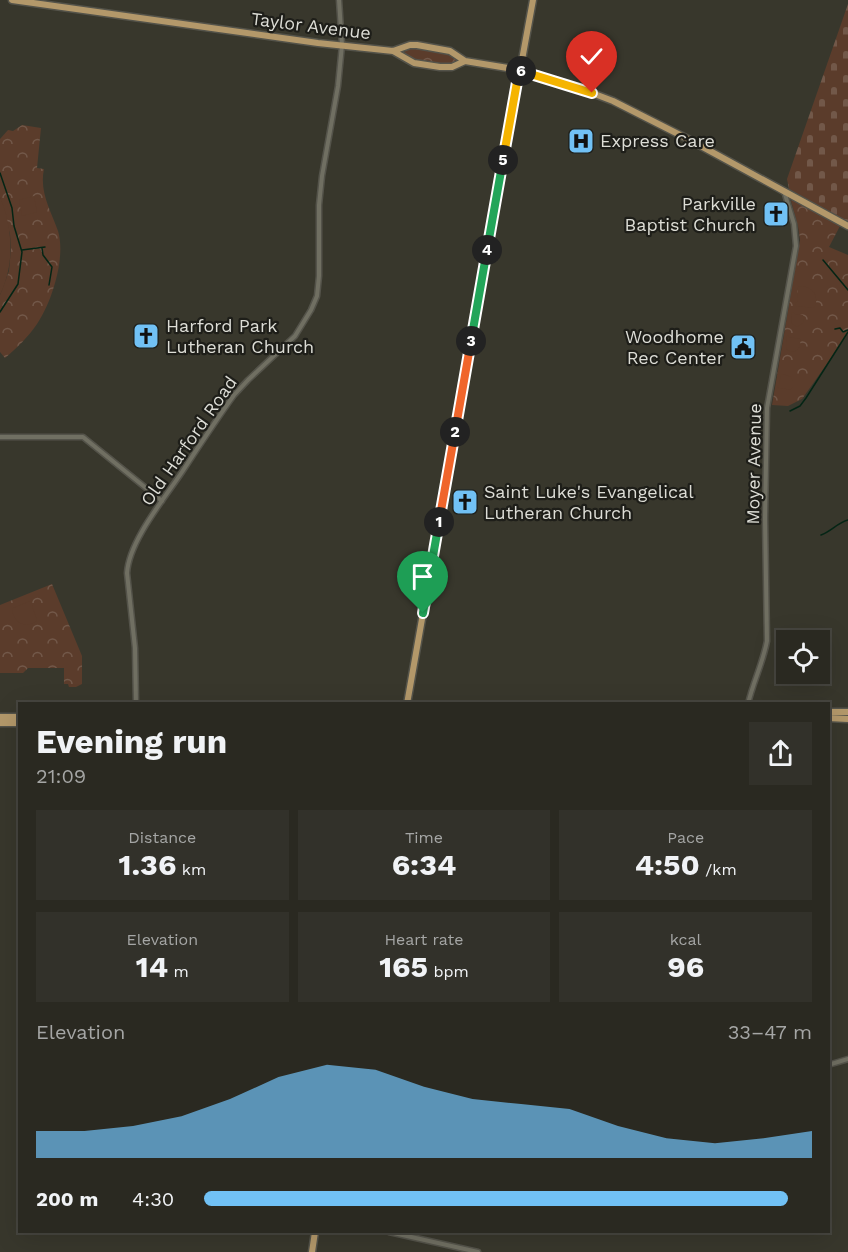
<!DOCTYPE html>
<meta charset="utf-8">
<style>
:root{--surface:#2a2921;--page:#32312a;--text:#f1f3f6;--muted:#a5a6a5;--line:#46453f;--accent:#71c1f5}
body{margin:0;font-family:"Work Sans",sans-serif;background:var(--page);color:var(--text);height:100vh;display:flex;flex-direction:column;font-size:22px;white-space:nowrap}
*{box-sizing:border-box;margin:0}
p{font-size:20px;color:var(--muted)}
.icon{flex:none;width:33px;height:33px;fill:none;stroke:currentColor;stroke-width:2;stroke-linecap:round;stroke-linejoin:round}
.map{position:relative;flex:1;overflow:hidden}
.side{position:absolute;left:18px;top:702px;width:812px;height:531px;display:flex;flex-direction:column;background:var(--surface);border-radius:0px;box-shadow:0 6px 24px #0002,0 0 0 2px var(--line)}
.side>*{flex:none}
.tools{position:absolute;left:776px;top:630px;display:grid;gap:12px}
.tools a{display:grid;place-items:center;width:54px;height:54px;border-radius:0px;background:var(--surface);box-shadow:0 6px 24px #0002,0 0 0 2px var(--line);font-size:30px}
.pin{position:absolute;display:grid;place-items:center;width:51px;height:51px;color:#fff;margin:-62px -26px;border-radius:50% 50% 50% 0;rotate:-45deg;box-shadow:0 0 6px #0007}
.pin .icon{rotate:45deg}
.km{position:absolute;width:30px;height:30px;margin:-15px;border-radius:50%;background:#222;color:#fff;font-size:16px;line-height:30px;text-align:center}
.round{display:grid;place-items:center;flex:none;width:63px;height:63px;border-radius:0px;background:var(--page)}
.summary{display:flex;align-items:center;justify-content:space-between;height:102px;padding:0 18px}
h1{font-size:33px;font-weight:700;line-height:45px}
.stats{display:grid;grid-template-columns:repeat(3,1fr);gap:9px;height:102px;padding:6px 18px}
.stats div{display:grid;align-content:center;border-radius:0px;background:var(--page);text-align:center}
.stats b{font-size:30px;font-weight:700}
.stats small{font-size:16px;font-weight:400}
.stats p{font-size:16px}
.chart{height:168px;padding:12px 18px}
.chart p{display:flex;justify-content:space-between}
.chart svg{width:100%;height:108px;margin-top:6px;fill:var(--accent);opacity:.7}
ul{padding:0 18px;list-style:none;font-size:20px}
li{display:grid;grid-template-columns:96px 72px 1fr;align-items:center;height:45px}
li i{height:15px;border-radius:8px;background:var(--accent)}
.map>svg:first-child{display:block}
.forest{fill:url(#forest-crowns)}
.cemetery{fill:url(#cemetery-stones)}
.pitch{fill:#5b3c2b}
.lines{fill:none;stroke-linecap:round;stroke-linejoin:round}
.stream{stroke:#042515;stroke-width:1.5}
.minor-casing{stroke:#54534a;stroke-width:7}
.major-casing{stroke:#54534a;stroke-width:9}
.minor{stroke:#706f62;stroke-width:4}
.major{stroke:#b3986a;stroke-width:6}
.split-1-casing{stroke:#fff;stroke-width:12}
.split-2-casing{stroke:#fff;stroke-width:12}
.split-3-casing{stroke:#fff;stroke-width:12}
.split-4-casing{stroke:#fff;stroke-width:12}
.split-5-casing{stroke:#fff;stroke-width:12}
.split-6-casing{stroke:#fff;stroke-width:12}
.split-7-casing{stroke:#fff;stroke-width:12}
.split-1{stroke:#22a559;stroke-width:8}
.split-2{stroke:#f0652b;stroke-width:8}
.split-3{stroke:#f0652b;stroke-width:8}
.split-4{stroke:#22a559;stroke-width:8}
.split-5{stroke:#22a559;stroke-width:8}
.split-6{stroke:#f5b400;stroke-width:8}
.split-7{stroke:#f5b400;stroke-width:8}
.labels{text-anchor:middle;stroke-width:4.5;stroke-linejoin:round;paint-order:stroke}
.street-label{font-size:18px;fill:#ddddd6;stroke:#1e1e19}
.poi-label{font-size:18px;fill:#ddddd6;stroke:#1e1e19;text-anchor:start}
</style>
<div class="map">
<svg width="848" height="1252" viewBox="0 0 848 1252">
<defs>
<pattern id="forest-crowns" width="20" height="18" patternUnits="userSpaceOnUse" patternTransform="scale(1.5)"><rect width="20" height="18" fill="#5b3c2b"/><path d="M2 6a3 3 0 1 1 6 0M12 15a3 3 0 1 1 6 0" fill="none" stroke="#725849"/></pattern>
<pattern id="cemetery-stones" width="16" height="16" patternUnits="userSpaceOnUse" patternTransform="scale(1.5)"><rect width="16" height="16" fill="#5b3c2b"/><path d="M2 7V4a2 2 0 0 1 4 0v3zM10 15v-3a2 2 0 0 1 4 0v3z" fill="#725849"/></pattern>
</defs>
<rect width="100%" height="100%" fill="#38372c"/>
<!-- forest -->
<path class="forest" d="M410,46L448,52L457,59L456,63L452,65L416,62L404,54L406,48Z
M22,125L41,128L37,168L44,169C39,192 51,211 58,231C66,257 52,302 37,324C28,337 17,348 5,358L0,352V295L9,271L11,248L10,234L0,197V139L8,130L13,131Z
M793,199L840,226L829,247L848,255V334L802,399L788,406L772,405L800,240L798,226L791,201Z
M52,584L82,656V684L76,687H69L68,684H64V668H28L23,673H0V605Z"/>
<!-- cemetery -->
<path class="cemetery" d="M848,4V222L791,190L789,189L787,179Z"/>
<!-- pitch -->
<path class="pitch" d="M34,196L37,212L22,216L19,200Z
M0,197C13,228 15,264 0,295Z
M803,286C813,289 817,293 816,304L814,308L796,306L795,303L797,302L798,287Z
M793,312L795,314L803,315L804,318L803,323L797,327L791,323L792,316L791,313Z
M788,335L789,337L800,339C802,349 794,356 786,349L787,339L786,337Z
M783,374L791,377L793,381V387L790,390L782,388L779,389L777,386L779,385L781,375Z
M30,601L32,602V605L37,621C25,629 14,623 12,609L13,608Z"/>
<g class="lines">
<!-- stream -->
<path class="stream" d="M0,173L12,208L14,226L22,252L18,284L0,312
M42,248L43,255L52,267L49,285
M22,250L45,247
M823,260L848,290
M835,329L840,328L843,332L848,330
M790,411L800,406L806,398L848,332
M821,535C832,531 837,523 848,520"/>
<!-- minor casing -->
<g class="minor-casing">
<path id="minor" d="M0,437H83L162,501
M136,704L135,648L127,573C129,541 164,499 182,472C199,446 216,420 234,395L248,380L295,336L311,310L317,296L319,276V205L322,176L338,86L342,45L339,0
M748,704C753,682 763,663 767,641L765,518L767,408L796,246L794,224L784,191
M828,1065L848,1059
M389,1232L478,1252"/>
</g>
<!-- major casing -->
<g class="major-casing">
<path id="major" d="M12,0L318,43L393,51L410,45H417L450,51L465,61L514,69L592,93L613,101L688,139L848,226
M393,51L414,63L440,67H452L465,61
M407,704L490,234L533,0
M828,712H848
M0,717H20
M828,718L848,719
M0,723H20
M312,1252L315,1232"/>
</g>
<!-- minor -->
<use href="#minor" class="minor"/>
<!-- major -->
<use href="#major" class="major"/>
</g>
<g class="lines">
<!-- split-1 casing -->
<g class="split-1-casing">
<path id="split-1" d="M423,613L439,522"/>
</g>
<!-- split-2 casing -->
<g class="split-2-casing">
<path id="split-2" d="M439,522L455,432"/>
</g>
<!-- split-3 casing -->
<g class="split-3-casing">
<path id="split-3" d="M455,432L471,341"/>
</g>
<!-- split-4 casing -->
<g class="split-4-casing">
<path id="split-4" d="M471,341L487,250"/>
</g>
<!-- split-5 casing -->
<g class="split-5-casing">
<path id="split-5" d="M487,250L503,160"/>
</g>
<!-- split-6 casing -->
<g class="split-6-casing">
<path id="split-6" d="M503,160L519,71H521"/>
</g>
<!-- split-7 casing -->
<g class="split-7-casing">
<path id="split-7" d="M521,71L592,93"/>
</g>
<!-- split-1 -->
<use href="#split-1" class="split-1"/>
<!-- split-2 -->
<use href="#split-2" class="split-2"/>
<!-- split-3 -->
<use href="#split-3" class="split-3"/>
<!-- split-4 -->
<use href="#split-4" class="split-4"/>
<!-- split-5 -->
<use href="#split-5" class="split-5"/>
<!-- split-6 -->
<use href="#split-6" class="split-6"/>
<!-- split-7 -->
<use href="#split-7" class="split-7"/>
</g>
<!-- icons -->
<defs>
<g id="hospital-square" transform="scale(1.35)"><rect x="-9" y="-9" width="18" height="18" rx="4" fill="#71c1f5" stroke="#1e1e19"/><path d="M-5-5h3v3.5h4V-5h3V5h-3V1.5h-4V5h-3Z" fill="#111"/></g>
<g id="church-square" transform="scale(1.35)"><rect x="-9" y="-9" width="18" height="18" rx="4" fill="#71c1f5" stroke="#1e1e19"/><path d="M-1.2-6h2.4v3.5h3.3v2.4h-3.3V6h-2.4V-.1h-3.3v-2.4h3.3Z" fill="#111"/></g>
<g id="civic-square" transform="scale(1.35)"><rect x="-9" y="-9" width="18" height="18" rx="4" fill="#71c1f5" stroke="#1e1e19"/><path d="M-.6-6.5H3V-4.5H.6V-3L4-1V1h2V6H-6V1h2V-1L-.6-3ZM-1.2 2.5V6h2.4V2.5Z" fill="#111"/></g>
</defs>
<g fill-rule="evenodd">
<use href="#hospital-square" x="581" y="141"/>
<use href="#church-square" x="776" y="214"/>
<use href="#church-square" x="146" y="336"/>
<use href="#civic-square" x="743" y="347"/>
<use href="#church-square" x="465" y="502"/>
</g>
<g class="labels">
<!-- street labels -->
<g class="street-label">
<text transform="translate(311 26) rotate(7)" y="6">Taylor Avenue</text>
<text transform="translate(189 441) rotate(-55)" y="6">Old Harford Road</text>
<text transform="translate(754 464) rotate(-89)" y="6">Moyer Avenue</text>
</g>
<!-- poi labels -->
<g class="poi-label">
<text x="600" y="147">Express Care</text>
<text x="756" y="210" text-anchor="end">Parkville<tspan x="756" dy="21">Baptist Church</tspan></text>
<text x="166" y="332">Harford Park<tspan x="166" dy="21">Lutheran Church</tspan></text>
<text x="724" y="343" text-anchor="end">Woodhome<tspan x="724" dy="21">Rec Center</tspan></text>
<text x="484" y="498">Saint Luke's Evangelical<tspan x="484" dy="21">Lutheran Church</tspan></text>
</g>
</g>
</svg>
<div class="tools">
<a><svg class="icon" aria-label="locate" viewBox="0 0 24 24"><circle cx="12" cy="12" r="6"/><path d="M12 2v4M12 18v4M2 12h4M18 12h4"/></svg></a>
</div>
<div class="pin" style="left:423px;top:613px;background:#1e9e55"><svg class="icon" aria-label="arrive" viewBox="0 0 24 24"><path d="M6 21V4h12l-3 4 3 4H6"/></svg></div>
<div class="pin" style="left:592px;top:93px;background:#d93025"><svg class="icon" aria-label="check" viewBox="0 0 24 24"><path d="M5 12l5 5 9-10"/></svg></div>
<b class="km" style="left:439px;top:522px">1</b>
<b class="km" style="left:455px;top:432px">2</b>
<b class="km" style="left:471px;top:341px">3</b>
<b class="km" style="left:487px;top:250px">4</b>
<b class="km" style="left:503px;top:160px">5</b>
<b class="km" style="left:521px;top:71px">6</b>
<section class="side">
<div class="summary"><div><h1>Evening run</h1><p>21:09</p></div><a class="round"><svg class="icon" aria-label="share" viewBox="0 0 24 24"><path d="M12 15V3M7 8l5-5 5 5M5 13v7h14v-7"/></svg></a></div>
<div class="stats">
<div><p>Distance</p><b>1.36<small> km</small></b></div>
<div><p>Time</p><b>6:34</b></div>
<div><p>Pace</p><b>4:50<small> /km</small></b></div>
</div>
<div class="stats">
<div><p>Elevation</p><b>14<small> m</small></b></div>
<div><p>Heart rate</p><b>165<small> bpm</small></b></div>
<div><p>kcal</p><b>96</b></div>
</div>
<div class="chart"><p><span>Elevation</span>33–47 m</p>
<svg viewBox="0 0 160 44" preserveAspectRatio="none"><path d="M0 44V33L10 33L20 31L30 27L40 20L50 11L60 6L70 8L80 15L90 20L100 22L110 24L120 31L130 36L140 38L150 36L160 33V44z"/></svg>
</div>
<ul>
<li><b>200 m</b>4:30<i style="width:96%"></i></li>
</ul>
</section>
</div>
